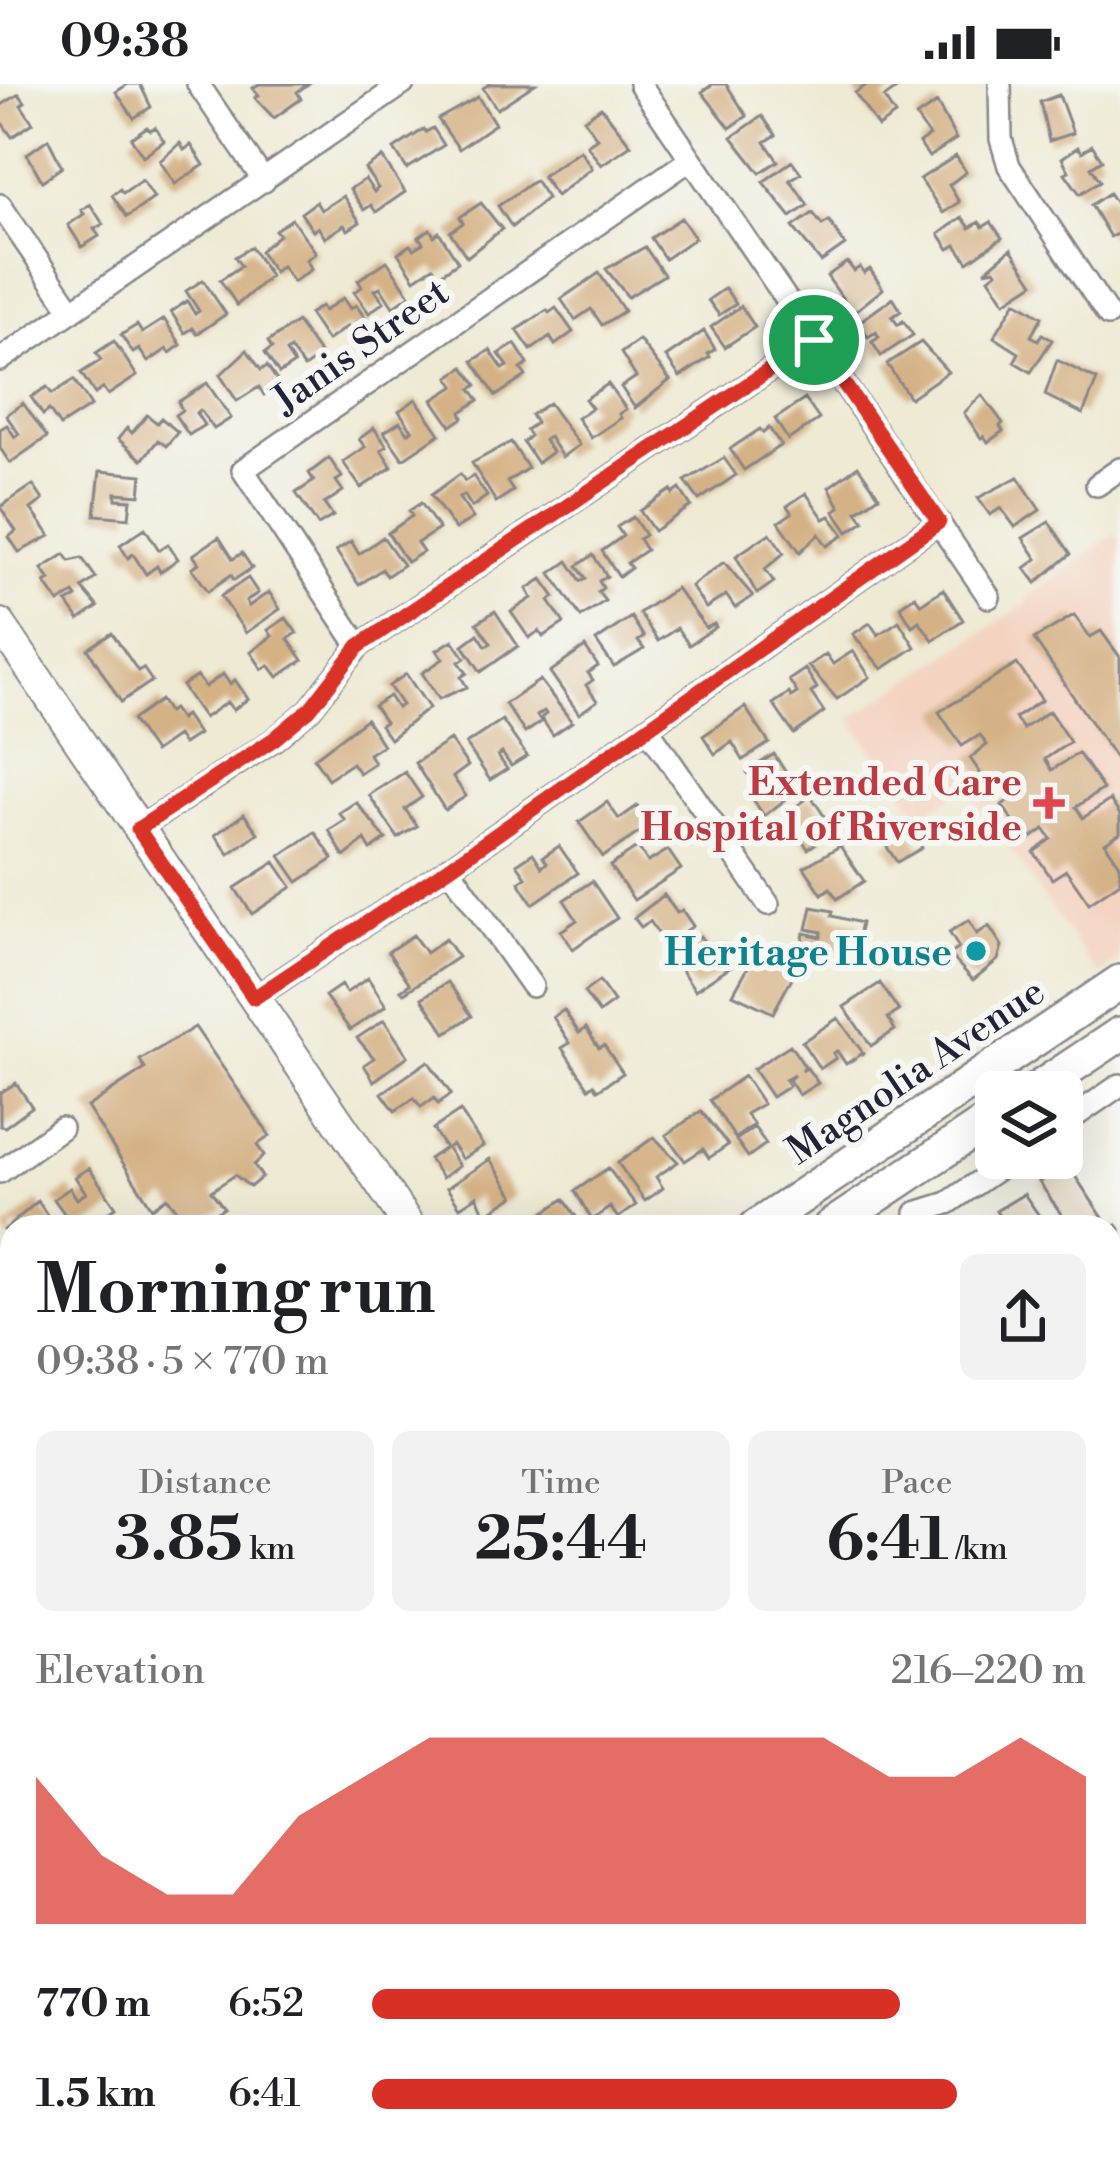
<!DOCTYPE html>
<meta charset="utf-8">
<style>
:root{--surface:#fff;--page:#f2f2f2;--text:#202124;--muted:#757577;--accent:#d93025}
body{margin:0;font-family:"Libre Bodoni",serif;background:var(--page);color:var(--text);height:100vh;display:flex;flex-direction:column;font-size:45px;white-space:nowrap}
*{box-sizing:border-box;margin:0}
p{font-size:39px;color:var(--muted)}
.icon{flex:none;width:66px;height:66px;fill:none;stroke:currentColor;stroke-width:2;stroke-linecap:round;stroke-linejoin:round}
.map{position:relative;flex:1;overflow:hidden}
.drawer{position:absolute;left:0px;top:1131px;width:1122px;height:951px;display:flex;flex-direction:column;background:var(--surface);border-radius:36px 36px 0 0;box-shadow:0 12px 48px #0002}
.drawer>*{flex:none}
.fabs{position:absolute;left:975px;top:987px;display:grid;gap:24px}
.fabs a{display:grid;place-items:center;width:108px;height:108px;border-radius:18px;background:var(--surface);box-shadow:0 12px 48px #0002;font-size:60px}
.pin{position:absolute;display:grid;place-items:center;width:102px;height:102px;color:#fff;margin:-51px;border:6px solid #fff;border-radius:50%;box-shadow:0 3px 12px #0007}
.round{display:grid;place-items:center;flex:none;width:126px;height:126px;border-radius:18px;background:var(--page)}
.summary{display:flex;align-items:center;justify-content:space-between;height:204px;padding:0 36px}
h1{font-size:66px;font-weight:700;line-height:90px}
.figures{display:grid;grid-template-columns:repeat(3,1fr);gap:18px;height:204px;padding:12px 36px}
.figures div{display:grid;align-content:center;border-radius:18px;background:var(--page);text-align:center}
.figures b{font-size:60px;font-weight:700}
.figures small{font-size:33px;font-weight:400}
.figures p{font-size:33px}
.chart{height:336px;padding:24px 36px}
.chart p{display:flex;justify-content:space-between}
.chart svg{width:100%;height:216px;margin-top:12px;fill:var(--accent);opacity:.7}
ul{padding:0 36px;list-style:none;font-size:39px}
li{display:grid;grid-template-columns:192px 144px 1fr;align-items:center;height:90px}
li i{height:30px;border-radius:15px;background:var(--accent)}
.status{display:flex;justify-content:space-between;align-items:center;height:84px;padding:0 60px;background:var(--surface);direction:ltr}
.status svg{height:33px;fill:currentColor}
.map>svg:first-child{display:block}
.built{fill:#f4d3c1}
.green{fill:#a6c36a;stroke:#647252;stroke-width:3}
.building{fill:#d5b286}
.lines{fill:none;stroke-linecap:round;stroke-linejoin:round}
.street-casing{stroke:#888688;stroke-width:26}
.secondary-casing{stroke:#888688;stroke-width:34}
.primary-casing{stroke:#888688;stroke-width:38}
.street{stroke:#fff;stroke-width:21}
.secondary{stroke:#fff;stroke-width:30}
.primary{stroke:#fff;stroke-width:33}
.route-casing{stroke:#fff;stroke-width:24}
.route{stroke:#d93025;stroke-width:15}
.health-dot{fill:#e0444e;stroke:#f6f6f2;stroke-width:4.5}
.culture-dot{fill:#0f9aa8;stroke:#f6f6f2;stroke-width:4.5}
.labels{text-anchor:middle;stroke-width:12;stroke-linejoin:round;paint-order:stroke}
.street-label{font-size:39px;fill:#22223b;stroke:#f6f6f2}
.health-label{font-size:39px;font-weight:bold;fill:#be3a42;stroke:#f6f6f2;text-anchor:end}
.culture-label{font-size:39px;font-weight:bold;fill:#0d838f;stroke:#f6f6f2;text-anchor:end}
</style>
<div class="status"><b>09:38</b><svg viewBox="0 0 49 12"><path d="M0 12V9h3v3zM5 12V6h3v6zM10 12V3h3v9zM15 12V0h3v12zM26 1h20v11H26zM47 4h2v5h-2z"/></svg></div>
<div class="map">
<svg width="1120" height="2080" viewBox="0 0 1120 2080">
<rect width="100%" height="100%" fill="#f6f6f2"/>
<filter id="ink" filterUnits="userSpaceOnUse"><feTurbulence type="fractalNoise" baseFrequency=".00833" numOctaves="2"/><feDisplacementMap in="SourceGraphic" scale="24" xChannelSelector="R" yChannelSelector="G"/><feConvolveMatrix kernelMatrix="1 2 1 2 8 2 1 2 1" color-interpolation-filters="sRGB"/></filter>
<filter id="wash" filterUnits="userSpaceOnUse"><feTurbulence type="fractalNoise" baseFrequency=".004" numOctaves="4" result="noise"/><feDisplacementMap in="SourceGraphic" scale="48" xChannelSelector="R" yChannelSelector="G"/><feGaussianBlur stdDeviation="2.7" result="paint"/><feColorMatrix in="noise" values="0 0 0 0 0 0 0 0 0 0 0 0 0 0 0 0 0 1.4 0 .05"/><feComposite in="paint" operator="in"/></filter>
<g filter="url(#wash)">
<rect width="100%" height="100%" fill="#eeead4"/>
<!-- built -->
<path class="built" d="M1115,450L1120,457V876L1098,892L967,703L920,732L850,635L1028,519L1026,515Z
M12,1735V2070H999L1006,2080H0V1743Z"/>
<!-- green -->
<path class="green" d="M12,1765V2070H62L63,2080H0V1773Z"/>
<g id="blocks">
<!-- building -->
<path class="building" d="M128,0H140L151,23L134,34L116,8Z
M259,0H308L297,8L301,15L274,34L255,14L259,11L253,4Z
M490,0H535L497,25L483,4Z
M713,0H726L747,32L730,44L702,8Z
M868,0H903L884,14L895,31L878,43L855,9Z
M19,10L25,18L21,21L33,39L12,53L0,36V22Z
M1059,11L1073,49L1049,57L1040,18Z
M478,13L495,40L459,65L438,35Z
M937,19L956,55L929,73L919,59L929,52L916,33Z
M601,23L631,61L601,81L587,61L597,54L584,35Z
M762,32L776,51L765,58L778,77L760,89L732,53Z
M147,43L150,46L155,43L164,57L143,72L131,54Z
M433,44L444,61L407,85L394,65L424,45L426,48Z
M48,55L62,83L42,97L27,70Z
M180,59L184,66L191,61L204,81L175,100L160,77Z
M1092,61L1102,76L1091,83L1100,97L1080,110L1065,89L1069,87L1062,74L1078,63L1082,68Z
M580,66L592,84L556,112L542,92Z
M956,72L966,88L949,101L959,118L943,129L920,95Z
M382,73L405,108L376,128L371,121L364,126L350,105L365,95L374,108L378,104L365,85Z
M792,77L801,89L790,96L808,121L791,133L763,98Z
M142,96L154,114L127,133L112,111L120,105L123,109Z
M535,96L547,114L512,143L498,122Z
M1109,109L1120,125V149L1110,153L1091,121Z
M343,112L360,138L348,146L344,141L325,154L318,143L313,147L301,129L316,118L321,126Z
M481,119L502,145L467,173L450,148L463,139L460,133Z
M90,120L103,140L94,145L99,152L82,163L68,141L84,130L81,126Z
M813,129L822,141L829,137L845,161L821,178L793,143Z
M962,133L970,144L979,138L983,143L991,138L1002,154L968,178L956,161L949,165L939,150Z
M681,134L695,154L665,175L651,154Z
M292,135L316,169L306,176L312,185L293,198L282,182L274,188L260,167L279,151L275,146Z
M430,145L434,152L439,148L458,178L439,191L433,183L415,195L398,169L410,161L414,165L423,159L419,153Z
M251,163L270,192L237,221L220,196L241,182L235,173Z
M645,163L664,191L628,213L606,185Z
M1011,165L1034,199L1005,218L989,194L997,188L995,185L985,187Z
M387,177L410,211L393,223L380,203L375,206L384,218L369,229L354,208L362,203L358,196Z
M847,178L854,187L860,183L864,189L870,185L883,205L853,229L827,192Z
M599,189L624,227L602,241L591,225L575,236L561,215Z
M203,196L226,230L197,250L193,244L185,249L171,228L187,217L195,230L199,227L186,207Z
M725,204L736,220L719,231L708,216Z
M343,214L350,225L356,221L369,240L353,250L348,242L327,257L309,230L321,222L324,227Z
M893,214L901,227L892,233L898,241L903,237L913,251L881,272L872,258L879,253L876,248L868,253L859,238Z
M1016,217L1042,233L1031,252L1038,256L1042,250L1052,256L1031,288L1014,278L1019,269L994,253Z
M741,222L755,243L725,263L711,243Z
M556,224L573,248L555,261L550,253L531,266L517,246L547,226L549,229Z
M164,235L181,261L170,269L167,265L148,278L139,265L133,269L121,251L137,241L142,249Z
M297,238L321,272L304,284L290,265L286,268L294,280L279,290L265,269L272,264L268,258Z
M704,247L715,265L708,270L710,273L680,293L666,273Z
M639,256L670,296L635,324L621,303L636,293L621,269Z
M114,257L137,292L108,311L103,304L95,310L81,289L101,276L96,269Z
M921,258L948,288L910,314L887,280Z
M515,260L528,280L521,285L526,292L496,312L473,277L490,266L503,285L508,282L499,270Z
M247,266L261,286L267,282L280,301L264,311L259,303L237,317L220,291Z
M1057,276L1097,296L1083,330L1045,311Z
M464,283L477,301L471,305L479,316L461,328L463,334L451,342L433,316L455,302L449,293Z
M74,296L91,322L60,342L49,326L43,331L31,313L47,303L52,310Z
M207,299L231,334L214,345L200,326L196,329L204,341L189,351L175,331L182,326L178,318Z
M608,300L626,325L619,330L621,334L591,354L577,334L592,324L585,315Z
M982,311L1003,339L1000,342L1003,347L988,358L984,352L981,354L964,329Z
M416,315L440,350L403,375L384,348L400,338L408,349L412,346L399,327Z
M805,315L819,335L788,356L775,335Z
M23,319L47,353L10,379L0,364V345L7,341L15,353L19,350L6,331Z
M549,319L579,361L562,373L549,353L544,356L552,368L537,379L523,358L530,352L526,346L536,339L531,331Z
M147,331L157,339L161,334L178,348L166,362L158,356L142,376L118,355L127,344L132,349Z
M374,344L387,362L381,366L392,383L361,404L343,378L365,363L359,355Z
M769,344L781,361L744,386L730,365L760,345L763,349Z
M511,358L528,384L507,398L513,407L496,418L472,379Z
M329,374L342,393L336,397L343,407L324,420L333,432L318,441L296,409L314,397L309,389Z
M724,374L736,391L699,416L685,397Z
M858,382L879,412L857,427L864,437L848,448L834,427L840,423L829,403Z
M100,387L142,391L140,411L116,409V415L131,416L129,434L95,431Z
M460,390L465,397L473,392L487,412L472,423L464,411L459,414L473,434L455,445L431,411Z
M1018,393L1040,426L1015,443L1001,424L990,431L978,414Z
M33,401L43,416L31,425L50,452L19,468L9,453L16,447L0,423Z
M680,405L691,422L654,447L640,427L671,406L673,410Z
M806,409L824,435L830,432L844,451L827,462L819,450L800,468L779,438L792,429L787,422Z
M421,419L439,445L417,459L423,468L407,478L388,449L412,432L409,427Z
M633,433L645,451L639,455L646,466L627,479L631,484L619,493L602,467L623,452L617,443Z
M1049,438L1071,470L1036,499L1025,484L1037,475L1023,454Z
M145,444L159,466L168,460L178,475L160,488L157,482L146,490L133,470L128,474L120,461Z
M770,449L784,469L765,485L774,498L757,510L736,472Z
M219,453L233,475L242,469L252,484L234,496L231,491L208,507L192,484L199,479L193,471Z
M383,453L403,481L387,492L382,485L359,501L336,467L351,457L359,470Z
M65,470L70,477L82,474L96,494L82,504L98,523L79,536L67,519L77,513L74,509L59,519L45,499L50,496L42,485Z
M593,471L607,492L599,497L603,504L598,508L605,517L581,533L551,489L568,477L581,497L586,494L577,482Z
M724,478L753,512L735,524L726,511L706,524L691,502Z
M248,494L258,509L246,517L249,522L269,508L280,525L246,549L221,512Z
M542,495L555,513L549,517L564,539L543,553L539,547L529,554L511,528L532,514L527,505Z
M676,504L706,544L714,540L716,543L689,561L677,544L658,557L639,529Z
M943,505L963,536L933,556L919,537L912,542L900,522L915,512L921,520Z
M495,527L518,562L481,588L463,561L478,550L486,562L491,559L477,539Z
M1074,531L1090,553L1101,547L1120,573V681L1034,555Z
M631,533L644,553L638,557L644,565L614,583L596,557Z
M286,534L297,549L288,555L303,576L278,593L269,581L262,585L251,568L272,552L268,546Z
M899,537L915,563L882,585L853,550L870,539L878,551Z
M112,549L138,587L143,584L152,597L121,618L88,565Z
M453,556L465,574L459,578L467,589L461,593L467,603L439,615L422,589L443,575L437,566Z
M585,563L598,582L588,589L593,596L586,601L597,617L579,630L550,588Z
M853,567L870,593L837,615L808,582L826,570L833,580Z
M1017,580L1042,616L1015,634L1023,645L1049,627L1070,658L1045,675L1052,686L1078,669L1103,705L1076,723L1083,734L1110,716L1120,731V749L1105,759L1120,781V798L1089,819L1066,786L1052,795L1034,768L1051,755L1044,745L1027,757L1002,721L1019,709L1012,697L994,709L970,674L987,661L980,651L962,662L939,628Z
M805,585L817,604L811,609L824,628L794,650L773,620L789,609L791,613L797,609L789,596Z
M223,590L230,600L235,596L248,615L233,626L227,618L204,634L182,602L197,592L205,603Z
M406,590L429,624L390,655L380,641L385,638L374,622L389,612L397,624L402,621L389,602Z
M540,596L572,638L553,651L541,634L546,630L544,627L537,632L541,638L525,649L505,620Z
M160,616L168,628L173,625L180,635L185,631L198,650L183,660L177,652L154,668L132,636Z
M745,623L769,659L743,676L732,658L715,670L703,652Z
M366,635L383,661L369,670L374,679L359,689L352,679L328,695L314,674Z
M502,636L527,672L511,682L502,669L498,672L507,685L490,696L466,660Z
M450,656L468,682L453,693L466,712L445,726L415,679Z
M774,670L790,695L794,692L802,703L764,732L753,715L761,710L747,688Z
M405,688L422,713L405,725L417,742L398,754L369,711Z
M811,712L834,747L808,765L785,730Z
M356,718L386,755L371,766L365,756L344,773L329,746L345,736L339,729Z
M607,718L619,735L637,722L650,741L603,773L579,738Z
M244,730L258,749L229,770L215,751Z
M909,745L922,764L897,778L885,760Z
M315,748L333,775L298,798L280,772Z
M559,762L578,789L533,820L519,798L526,793L517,780L533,769L542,783L547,779L543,773Z
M840,762L864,797L837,815L830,804L822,810L804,783Z
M638,763L648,778L668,766L681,785L634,816L610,782Z
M275,778L292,803L252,830L235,804Z
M592,797L617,834L573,865L561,847L577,836L564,816Z
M664,811L677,829L682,826L693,842L666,861L650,837L641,843L634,834Z
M812,823L833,827L832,832L861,839L852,881L800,871L804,849L821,853L822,848L807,845Z
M969,836L977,850L989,842L1002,862L998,876L973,896L949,870L959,864L949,848Z
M413,851L426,869L445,855L458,873L404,909L401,906L410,900L388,868Z
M700,852L712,869L725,860L737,878L695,906L671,871Z
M758,865L774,873L777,867L800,879L773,929L733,910Z
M368,894L386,922L350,946L325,912L341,901L346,909Z
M599,897L614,918L599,929L584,908Z
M448,898L472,932L446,949L422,914Z
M880,899L899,927L888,934L895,946L871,962L844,923Z
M564,926L579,949L586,944L599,964L604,961L623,989L598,1006L594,1000L589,1004L562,964L570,959L553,933Z
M838,934L863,969L846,980L837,967L833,969L836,974L820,985L802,958Z
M384,936L408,972L374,997L364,981L374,974L357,954Z
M195,943L270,1052L257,1061L264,1071L254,1081L262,1093L250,1103L235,1091L211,1107L224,1124L190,1143L167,1113L152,1124L87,1023L145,985L140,976Z
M790,961L805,983L802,987L807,984L818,999L799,1011L789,996L794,991L785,996L789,1002L772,1013L753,985Z
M428,977L451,1010L438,1020L434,1014L421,1023L414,1014L395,1027L382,1009Z
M744,992L763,1020L746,1030L754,1041L735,1054L710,1016Z
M16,999L32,1023L5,1043L0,1042V1009Z
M460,1027L483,1062L462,1075L452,1061L447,1064L459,1082L442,1094L429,1075L445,1064L433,1045Z
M701,1027L728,1061L709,1074L703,1065L685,1077L666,1051Z
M754,1043L766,1060L748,1073L736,1056Z
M654,1053L678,1078L656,1093L663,1104L645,1117L618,1079Z
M490,1075L514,1112L485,1131L477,1112L460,1123L447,1104Z
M1067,1080L1109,1143H1070L1039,1098Z
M89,1084L116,1123L86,1143H74L54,1115L70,1104L77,1115L86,1109L75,1093Z
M608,1084L636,1121L618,1134L610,1123L592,1136L575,1107Z
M1024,1110L1047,1143H1007L996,1127Z
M564,1115L583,1143H531L529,1139Z
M38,1117L55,1143H12V1158L4,1146Z
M1117,1141L1120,1145V1209L1110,1195V1145Z
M0,1417L12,1435V1485L0,1493Z
M12,1517V1557L0,1565V1525Z
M176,2070H221L228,2080H183Z
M342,2070H388L395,2080H348Z
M404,2070H443L450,2080H410Z"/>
</g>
</g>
<g filter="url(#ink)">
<use href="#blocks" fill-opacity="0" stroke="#888688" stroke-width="3"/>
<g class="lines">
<!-- street casing -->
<g class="street-casing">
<path id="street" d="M198,0L264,97
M640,0L989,513
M1000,0L1001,55L1009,82L1108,231
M0,121L72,227
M0,276L403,0
M1097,401L1120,385
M359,562L243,386L691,75
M648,645L768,820
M138,745L275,655L310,625L359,562L814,256
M449,784L532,902
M254,914L449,784L939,438
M1062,1041L1120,1001
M0,1088L61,1044
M916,1129L948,1119L1013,1074
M1110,1459L1120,1452
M1110,1585L1120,1601"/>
</g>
<!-- secondary casing -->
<g class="secondary-casing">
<path id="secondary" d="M0,540L410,1143
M1039,2070L1046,2080"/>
</g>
<!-- primary casing -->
<g class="primary-casing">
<path id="primary" d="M1033,1008L1120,950
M756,1143L1120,898
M830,1143L996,1032
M0,1662L12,1654
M0,1704L12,1696"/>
</g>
<!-- street -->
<use href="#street" class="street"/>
<!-- secondary -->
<use href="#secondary" class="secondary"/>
<!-- primary -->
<use href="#primary" class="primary"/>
</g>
</g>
<g class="lines" filter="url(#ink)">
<!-- route casing -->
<g class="route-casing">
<path id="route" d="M814,256L939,438L449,784L254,914L138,745L274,655L310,625L359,562Z"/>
</g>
<!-- route -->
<use href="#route" class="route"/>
</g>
<!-- markers -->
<path class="health-dot" d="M1043 701h12v12h12v12h-12v12h-12v-12h-12v-12h12z"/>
<circle class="culture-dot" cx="976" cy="867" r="12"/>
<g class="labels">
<!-- street labels -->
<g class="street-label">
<text transform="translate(360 261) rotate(-35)" y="14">Janis Street</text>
<text transform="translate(915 986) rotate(-34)" y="14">Magnolia Avenue</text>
</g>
<!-- health labels -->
<g class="health-label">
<text x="1022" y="711">Extended Care<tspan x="1022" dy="45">Hospital of Riverside</tspan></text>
</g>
<!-- culture labels -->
<g class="culture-label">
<text x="952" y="881">Heritage House</text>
</g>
</g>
</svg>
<div class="fabs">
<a><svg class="icon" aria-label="layers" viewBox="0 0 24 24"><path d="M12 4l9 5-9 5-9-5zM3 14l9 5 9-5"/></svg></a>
</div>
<div class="pin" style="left:814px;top:256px;background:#1e9e55"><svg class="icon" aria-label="arrive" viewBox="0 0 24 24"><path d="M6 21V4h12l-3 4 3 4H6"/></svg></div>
<section class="drawer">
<div class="summary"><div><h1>Morning run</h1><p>09:38 · 5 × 770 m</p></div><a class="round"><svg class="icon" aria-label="share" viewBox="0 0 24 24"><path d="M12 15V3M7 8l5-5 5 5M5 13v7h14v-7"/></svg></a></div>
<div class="figures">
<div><p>Distance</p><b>3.85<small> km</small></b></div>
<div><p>Time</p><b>25:44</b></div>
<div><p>Pace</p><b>6:41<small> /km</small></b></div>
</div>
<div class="chart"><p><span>Elevation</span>216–220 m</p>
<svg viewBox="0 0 160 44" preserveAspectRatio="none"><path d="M0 44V14L10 30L20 38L30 38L40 22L50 14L60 6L70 6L80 6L90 6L100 6L110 6L120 6L130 14L140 14L150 6L160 14V44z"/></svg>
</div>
<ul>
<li><b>770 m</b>6:52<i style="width:74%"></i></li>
<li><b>1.5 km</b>6:41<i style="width:82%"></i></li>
</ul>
</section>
</div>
